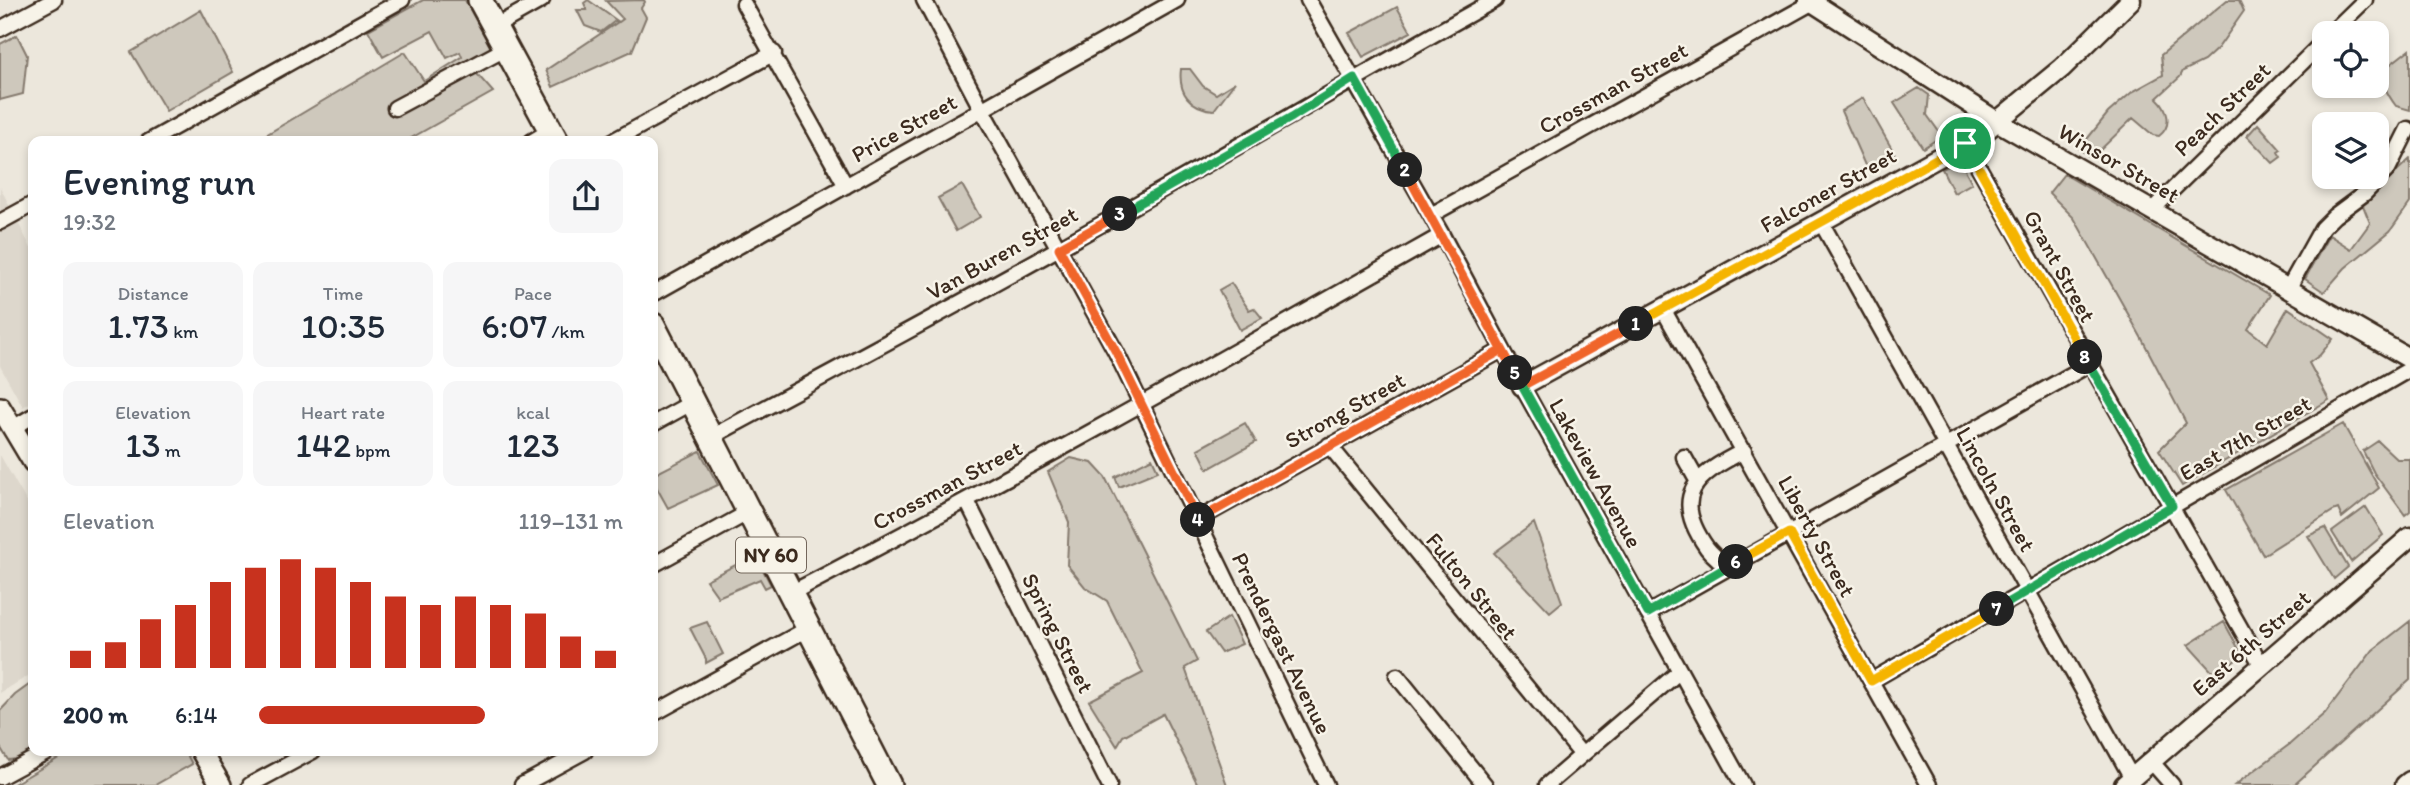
<!DOCTYPE html>
<meta charset="utf-8">
<style>
:root{--surface:#fff;--page:#f6f6f7;--text:#1f2937;--muted:#747a83;--accent:#c8321e}
body{margin:0;font-family:Itim,sans-serif;background:var(--page);color:var(--text);height:100vh;display:flex;flex-direction:column;font-size:26px;white-space:nowrap}
*{box-sizing:border-box;margin:0}
p{font-size:23px;color:var(--muted)}
.icon{flex:none;width:38px;height:38px;fill:none;stroke:currentColor;stroke-width:2;stroke-linecap:round;stroke-linejoin:round}
.map{position:relative;flex:1;overflow:hidden}
.sheet{position:absolute;left:28px;top:136px;width:630px;height:620px;display:flex;flex-direction:column;background:var(--surface);border-radius:14px;box-shadow:0 4px 10px #0003}
.sheet>*{flex:none}
.buttons{position:absolute;left:2312px;top:21px;display:grid;gap:14px}
.buttons a{display:grid;place-items:center;width:77px;height:77px;border-radius:14px;background:var(--surface);box-shadow:0 4px 10px #0003;font-size:35px}
.pin{position:absolute;display:grid;place-items:center;width:60px;height:60px;color:#fff;margin:-30px;border:4px solid #fff;border-radius:50%;box-shadow:0 2px 7px #0007}
.km{position:absolute;width:35px;height:35px;margin:-18px;border-radius:50%;background:#222;color:#fff;font-size:19px;line-height:35px;text-align:center}
.round{display:grid;place-items:center;flex:none;width:74px;height:74px;border-radius:14px;background:var(--page)}
.summary{display:flex;align-items:center;justify-content:space-between;height:119px;padding:0 35px}
h1{font-size:38px;font-weight:600;line-height:52px}
.stats{display:grid;grid-template-columns:repeat(3,1fr);gap:10px;height:119px;padding:7px 35px}
.stats div{display:grid;align-content:center;border-radius:14px;background:var(--page);text-align:center}
.stats b{font-size:35px;font-weight:600}
.stats small{font-size:19px;font-weight:400}
.stats p{font-size:19px}
.chart{height:196px;padding:14px 35px}
.chart p{display:flex;justify-content:space-between}
.chart svg{width:100%;height:126px;margin-top:7px;stroke:var(--accent);stroke-width:6}
ul{padding:0 35px;list-style:none;font-size:23px}
li{display:grid;grid-template-columns:112px 84px 1fr;align-items:center;height:52px}
li i{height:18px;border-radius:9px;background:var(--accent)}
.map>svg:first-child{display:block}
.built{fill:#ddd7cc}
.green{fill:#cec8bc;stroke:#84796d;stroke-width:2}
.lines{fill:none;stroke-linecap:round;stroke-linejoin:round}
.minor-casing{stroke:#3b2a1e;stroke-width:19}
.tertiary-casing{stroke:#3b2a1e;stroke-width:23}
.secondary-casing{stroke:#3b2a1e;stroke-width:24}
.trunk-casing{stroke:#3b2a1e;stroke-width:28}
.minor{stroke:#f7f3e8;stroke-width:14}
.tertiary{stroke:#f7f3e8;stroke-width:18}
.secondary{stroke:#f7f3e8;stroke-width:19}
.trunk{stroke:#f7f3e8;stroke-width:23}
.split-1-casing{stroke:#fff;stroke-width:14}
.split-2-casing{stroke:#fff;stroke-width:14}
.split-3-casing{stroke:#fff;stroke-width:14}
.split-4-casing{stroke:#fff;stroke-width:14}
.split-5-casing{stroke:#fff;stroke-width:14}
.split-6-casing{stroke:#fff;stroke-width:14}
.split-7-casing{stroke:#fff;stroke-width:14}
.split-8-casing{stroke:#fff;stroke-width:14}
.split-9-casing{stroke:#fff;stroke-width:14}
.split-1{stroke:#f5b400;stroke-width:9}
.split-2{stroke:#f0652b;stroke-width:9}
.split-3{stroke:#22a559;stroke-width:9}
.split-4{stroke:#f0652b;stroke-width:9}
.split-5{stroke:#f0652b;stroke-width:9}
.split-6{stroke:#22a559;stroke-width:9}
.split-7{stroke:#f5b400;stroke-width:9}
.split-8{stroke:#22a559;stroke-width:9}
.split-9{stroke:#f5b400;stroke-width:9}
.labels{text-anchor:middle;stroke-width:5;stroke-linejoin:round;paint-order:stroke}
.shield{fill:#f7f3e8;stroke:#73665b;stroke-width:2}
.shield-label{font-size:21px;font-weight:bold;fill:#3b2a1e}
.street-label{font-size:23px;fill:#3b2a1e;stroke:#f7f3e8}
</style>
<div class="map">
<svg width="2410" height="785" viewBox="0 0 2410 785">
<rect width="100%" height="100%" fill="#ece7dc"/>
<filter id="ink" filterUnits="userSpaceOnUse"><feTurbulence type="fractalNoise" baseFrequency=".0143" numOctaves="2"/><feDisplacementMap in="SourceGraphic" scale="14" xChannelSelector="R" yChannelSelector="G"/><feConvolveMatrix kernelMatrix="1 2 1 2 8 2 1 2 1" color-interpolation-filters="sRGB"/></filter>
<g filter="url(#ink)">
<!-- built -->
<path class="built" d="M0,187L33,252V401L23,407L0,366Z
M0,455L33,513V673L0,693Z"/>
<!-- green -->
<path class="green" d="M423,0H465L492,50L469,65L493,92L404,142H254L405,52L424,81L462,57L460,52L447,58L432,31L383,57L368,30Z
M588,0L619,22L623,19L606,1L644,0L645,2L641,8L646,17L632,51L553,87L546,70L618,22L615,21L601,32L585,26L577,10H587L584,3Z
M2227,0H2239L2244,11L2218,48L2204,61L2183,71L2180,77L2157,98C2168,108 2173,126 2159,136L2153,135L2133,118L2092,158L2079,149L2108,113L2132,92L2163,75L2161,55Z
M1397,7L1411,32L1363,57L1349,33Z
M201,10L233,72L166,111L131,52Z
M17,35L27,55L23,94L0,100V44Z
M2410,49V110L2396,106C2387,94 2382,85 2383,70Z
M1181,69H1190L1203,86L1216,94L1235,82L1214,110C1190,108 1178,93 1181,69Z
M1919,88L1929,95L1927,115L1942,136L1923,148L1894,103Z
M1863,98L1896,156L1867,170L1841,111Z
M2258,124L2281,150L2278,152L2281,157L2273,163L2247,136Z
M2410,159V203L2390,231L2345,268L2324,292L2305,279L2329,235L2351,249L2370,223L2362,203Z
M1960,160L1972,183L1954,193L1942,169Z
M2064,174L2270,295L2248,329L2267,344L2288,308L2333,339L2320,355L2309,363L2329,400L2182,486L2159,450L2186,423L2141,337L2074,218L2049,193Z
M962,185L980,217L956,231L938,198Z
M1231,283L1249,310L1254,308L1262,318L1240,330L1219,290Z
M1245,423L1256,442L1208,469L1198,449Z
M2343,424L2379,488L2342,518L2338,509L2333,511L2263,555L2226,490Z
M2378,441L2397,459H2410V511L2405,515L2374,473L2363,451Z
M700,451L718,485L668,508L653,481V475Z
M1071,458L1092,463L1105,477L1197,661L1185,668L1227,785H1198L1163,714L1123,736L1117,746L1089,701L1143,673L1107,601L1085,587L1067,565L1069,522L1048,472Z
M1152,458L1158,471L1119,487L1115,477Z
M2366,507L2383,535L2351,562L2332,532Z
M1534,523L1562,602L1550,612L1494,553Z
M2325,528L2348,567L2334,579L2308,536Z
M755,555L771,585L765,588L760,579L718,597L706,580Z
M1229,617L1242,644L1221,653L1206,632Z
M2410,621V680L2294,785H2235L2290,744L2325,713L2373,650Z
M707,622L723,654L706,663V659L690,628Z
M2224,622L2242,655L2216,676L2188,645Z
M33,682V751H41L28,758L8,760L0,747V711L15,695Z
M71,751H185L192,764L155,785H12Z"/>
<g class="lines">
<!-- minor casing -->
<g class="minor-casing">
<path id="minor" d="M924,0L982,110L1116,352L1326,785
M1308,0L1442,235L1522,386L1743,785
M744,4L846,186
M494,27L542,0
M0,29L54,0
M2331,33L2365,0
M395,108L507,48
M148,142L402,0
M531,142L551,130
M611,142L774,53
M1965,143L2262,666
M2152,210L2324,41
M1431,215L1817,0
M0,222L33,204
M1821,222L2132,778
M2288,289L2322,228L2334,216L2365,193L2388,169L2408,129
M653,294L1177,0
M1663,309L1929,785
M653,424L693,402
M13,428L33,416
M711,437C828,374 945,312 1061,247C1206,166 1349,81 1495,0
M1329,445L1582,755
M1684,457L1698,482
M967,501L1109,785
M1197,520L1502,350
M653,565L749,512
M1725,568C1720,559 1713,556 1707,548C1670,496 1695,475 1744,451
M791,593C1011,479 1226,357 1442,235
M1648,613L2090,364
M1397,676L1485,785
M1871,681L2410,369
M653,714L809,628
M2151,761L2172,785
M0,777L48,751
M250,785L313,751
M522,785L585,751
M1547,785L1680,671"/>
</g>
<!-- tertiary casing -->
<g class="tertiary-casing">
<path id="tertiary" d="M1809,0L1998,122L2410,359
M1522,386L1983,133L2062,68L2131,0
M2124,785L2410,537
M2405,785L2410,781"/>
</g>
<!-- secondary casing -->
<g class="secondary-casing">
<path id="secondary" d="M0,407L33,462
M201,751L221,785"/>
</g>
<!-- trunk casing -->
<g class="trunk-casing">
<path id="trunk" d="M480,0L557,142
M653,325L889,785"/>
</g>
<!-- minor -->
<use href="#minor" class="minor"/>
<!-- tertiary -->
<use href="#tertiary" class="tertiary"/>
<!-- secondary -->
<use href="#secondary" class="secondary"/>
<!-- trunk -->
<use href="#trunk" class="trunk"/>
</g>
</g>
<g class="lines" filter="url(#ink)">
<!-- split-1 casing -->
<g class="split-1-casing">
<path id="split-1" d="M1636,324L1965,143"/>
</g>
<!-- split-2 casing -->
<g class="split-2-casing">
<path id="split-2" d="M1405,170L1522,386L1636,324"/>
</g>
<!-- split-3 casing -->
<g class="split-3-casing">
<path id="split-3" d="M1120,214L1292,117L1354,78L1405,170"/>
</g>
<!-- split-4 casing -->
<g class="split-4-casing">
<path id="split-4" d="M1120,214L1059,248L1116,352L1198,520"/>
</g>
<!-- split-5 casing -->
<g class="split-5-casing">
<path id="split-5" d="M1198,520L1502,350L1515,373"/>
</g>
<!-- split-6 casing -->
<g class="split-6-casing">
<path id="split-6" d="M1515,373L1648,613L1736,562"/>
</g>
<!-- split-7 casing -->
<g class="split-7-casing">
<path id="split-7" d="M1736,562L1789,533L1871,681L1997,609"/>
</g>
<!-- split-8 casing -->
<g class="split-8-casing">
<path id="split-8" d="M1997,609L2172,506L2085,357"/>
</g>
<!-- split-9 casing -->
<g class="split-9-casing">
<path id="split-9" d="M1965,143L2085,357"/>
</g>
<!-- split-1 -->
<use href="#split-1" class="split-1"/>
<!-- split-2 -->
<use href="#split-2" class="split-2"/>
<!-- split-3 -->
<use href="#split-3" class="split-3"/>
<!-- split-4 -->
<use href="#split-4" class="split-4"/>
<!-- split-5 -->
<use href="#split-5" class="split-5"/>
<!-- split-6 -->
<use href="#split-6" class="split-6"/>
<!-- split-7 -->
<use href="#split-7" class="split-7"/>
<!-- split-8 -->
<use href="#split-8" class="split-8"/>
<!-- split-9 -->
<use href="#split-9" class="split-9"/>
</g>
<g class="labels">
<!-- shield labels -->
<rect class="shield" x="736" y="537.5" width="70" height="35" rx="5"/>
<g class="shield-label">
<text x="771" y="562">NY 60</text>
</g>
<!-- street labels -->
<g class="street-label">
<text transform="translate(1613 88) rotate(-29)" y="8">Crossman Street</text>
<text transform="translate(2222 109) rotate(-44)" y="8">Peach Street</text>
<text transform="translate(904 128) rotate(-29)" y="8">Price Street</text>
<text transform="translate(2119 163) rotate(30)" y="8">Winsor Street</text>
<text transform="translate(1828 190) rotate(-29)" y="8">Falconer Street</text>
<text transform="translate(1002 253) rotate(-29)" y="8">Van Buren Street</text>
<text transform="translate(2060 266) rotate(61)" y="8">Grant Street</text>
<text transform="translate(1345 410) rotate(-29)" y="8">Strong Street</text>
<text transform="translate(2245 438) rotate(-30)" y="8">East 7th Street</text>
<text transform="translate(1596 473) rotate(61)" y="8">Lakeview Avenue</text>
<text transform="translate(947 485) rotate(-28)" y="8">Crossman Street</text>
<text transform="translate(1996 489) rotate(61)" y="8">Lincoln Street</text>
<text transform="translate(1817 536) rotate(61)" y="8">Liberty Street</text>
<text transform="translate(1472 586) rotate(51)" y="8">Fulton Street</text>
<text transform="translate(1058 633) rotate(63)" y="8">Spring Street</text>
<text transform="translate(1282 643) rotate(64)" y="8">Prendergast Avenue</text>
<text transform="translate(2251 643) rotate(-41)" y="8">East 6th Street</text>
</g>
</g>
</svg>
<div class="buttons">
<a><svg class="icon" aria-label="locate" viewBox="0 0 24 24"><circle cx="12" cy="12" r="6"/><path d="M12 2v4M12 18v4M2 12h4M18 12h4"/></svg></a>
<a><svg class="icon" aria-label="layers" viewBox="0 0 24 24"><path d="M12 4l9 5-9 5-9-5zM3 14l9 5 9-5"/></svg></a>
</div>
<div class="pin" style="left:1965px;top:143px;background:#1e9e55"><svg class="icon" aria-label="arrive" viewBox="0 0 24 24"><path d="M6 21V4h12l-3 4 3 4H6"/></svg></div>
<b class="km" style="left:1636px;top:324px">1</b>
<b class="km" style="left:1405px;top:170px">2</b>
<b class="km" style="left:1120px;top:214px">3</b>
<b class="km" style="left:1198px;top:520px">4</b>
<b class="km" style="left:1515px;top:373px">5</b>
<b class="km" style="left:1736px;top:562px">6</b>
<b class="km" style="left:1997px;top:609px">7</b>
<b class="km" style="left:2085px;top:357px">8</b>
<section class="sheet">
<div class="summary"><div><h1>Evening run</h1><p>19:32</p></div><a class="round"><svg class="icon" aria-label="share" viewBox="0 0 24 24"><path d="M12 15V3M7 8l5-5 5 5M5 13v7h14v-7"/></svg></a></div>
<div class="stats">
<div><p>Distance</p><b>1.73<small> km</small></b></div>
<div><p>Time</p><b>10:35</b></div>
<div><p>Pace</p><b>6:07<small> /km</small></b></div>
</div>
<div class="stats">
<div><p>Elevation</p><b>13<small> m</small></b></div>
<div><p>Heart rate</p><b>142<small> bpm</small></b></div>
<div><p>kcal</p><b>123</b></div>
</div>
<div class="chart"><p><span>Elevation</span>119–131 m</p>
<svg viewBox="0 0 160 44" preserveAspectRatio="none"><path d="M5 44V38M15 44V35M25 44V27M35 44V22M45 44V14M55 44V9M65 44V6M75 44V9M85 44V14M95 44V19M105 44V22M115 44V19M125 44V22M135 44V25M145 44V33M155 44V38"/></svg>
</div>
<ul>
<li><b>200 m</b>6:14<i style="width:62%"></i></li>
</ul>
</section>
</div>
